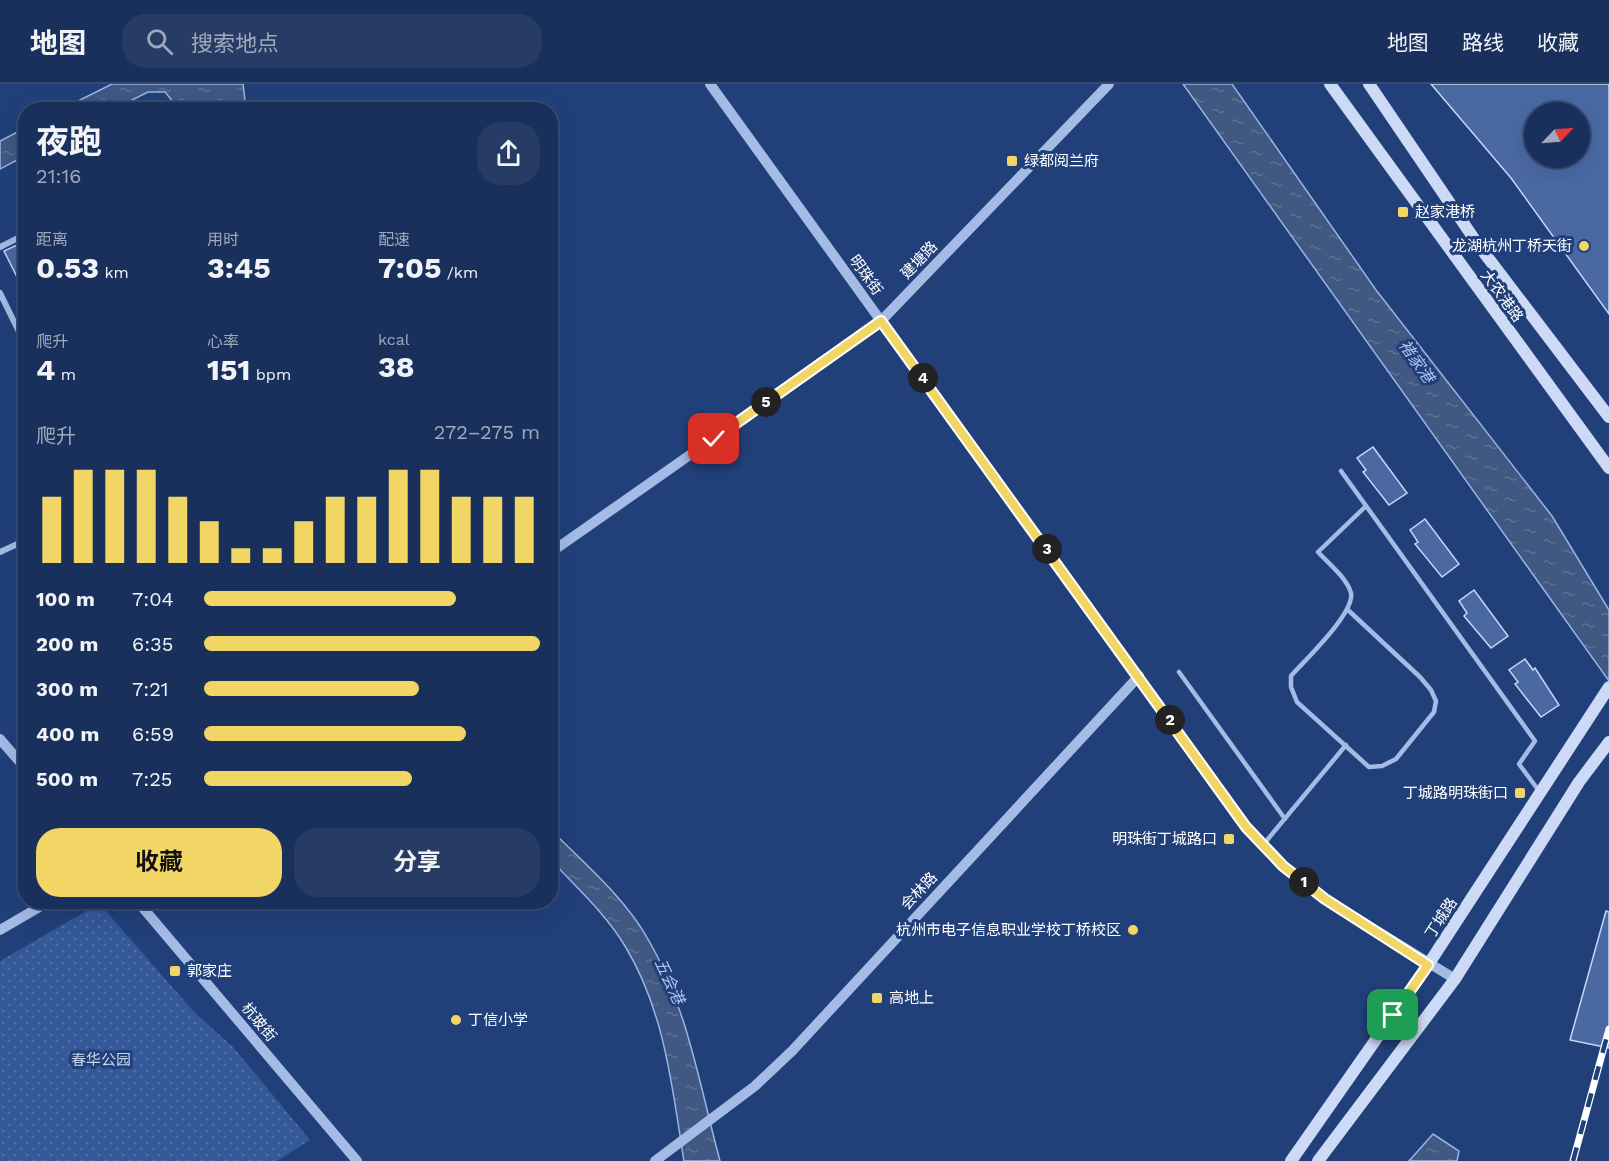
<!DOCTYPE html>
<html lang="zh">
<meta charset="utf-8">
<style>
:root{--surface:#19305c;--page:#263c65;--text:#f1f3f6;--muted:#9fa9bb;--line:#374b72;--accent:#f1d665}
body{margin:0;font-family:"Work Sans","Noto Sans SC",sans-serif;background:var(--page);color:var(--text);height:100vh;display:flex;flex-direction:column;font-size:22px;white-space:nowrap}
*{box-sizing:border-box;margin:0}
p{font-size:20px;color:var(--muted)}
.icon{flex:none;width:33px;height:33px;fill:none;stroke:currentColor;stroke-width:2;stroke-linecap:round;stroke-linejoin:round}
.map{position:relative;flex:1;overflow:hidden}
.sheet{position:absolute;left:18px;top:18px;width:540px;height:807px;display:flex;flex-direction:column;background:var(--surface);border-radius:24px;box-shadow:0 6px 24px #0002,0 0 0 2px var(--line)}
.sheet>*{flex:none}
.needle{width:39px;rotate:65deg}
.tools{position:absolute;left:1524px;top:18px;display:grid;gap:12px}
.tools a{display:grid;place-items:center;width:66px;height:66px;border-radius:50%;background:var(--surface);box-shadow:0 6px 24px #0002,0 0 0 2px var(--line);font-size:30px}
.pin{position:absolute;display:grid;place-items:center;width:51px;height:51px;color:#fff;margin:-26px;border-radius:12px;box-shadow:0 3px 9px #0006}
.km{position:absolute;width:30px;height:30px;margin:-15px;border-radius:50%;background:#222;color:#fff;font-size:16px;line-height:30px;text-align:center}
.round{display:grid;place-items:center;flex:none;width:63px;height:63px;border-radius:24px;background:var(--page)}
.summary{display:flex;align-items:center;justify-content:space-between;height:102px;padding:0 18px}
h1{font-size:33px;font-weight:700;line-height:45px}
.figures{display:grid;grid-template-columns:repeat(3,1fr);gap:9px;height:102px;padding:6px 18px}
.figures div{display:grid;align-content:center}
.figures b{font-size:30px;font-weight:700}
.figures small{font-size:16px;font-weight:400}
.figures p{font-size:16px}
.chart{height:168px;padding:12px 18px}
.chart p{display:flex;justify-content:space-between}
.chart svg{width:100%;height:108px;margin-top:6px;stroke:var(--accent);stroke-width:6}
.cta{display:flex;gap:12px;margin-top:auto;padding:12px 18px}
.cta a{flex:1;height:69px;border-radius:24px;background:var(--accent);color:#111;font-size:24px;font-weight:700;line-height:69px;text-align:center}
.cta a+a{background:var(--page);color:var(--text)}
ul{padding:0 18px;list-style:none;font-size:20px}
li{display:grid;grid-template-columns:96px 72px 1fr;align-items:center;height:45px}
li i{height:15px;border-radius:8px;background:var(--accent)}
header{display:flex;align-items:center;gap:36px;box-sizing:border-box;height:84px;padding:0 30px;background:var(--surface);border-bottom:2px solid var(--line)}
header strong{font-size:28px}
nav{display:flex;gap:33px;margin-inline-start:auto;font-size:21px}
.search{width:420px;height:54px;background:var(--page);display:flex;align-items:center;gap:15px;box-sizing:border-box;padding:0 21px;border-radius:24px;color:var(--muted);font-size:22px}
.map>svg:first-child{display:block}
.park{fill:url(#park-dots)}
.water{fill:url(#water-ripples);stroke:#97b5e6;stroke-width:1.5}
.building{fill:#4a69a3;stroke:#c6d7f4;stroke-width:1.5;fill-rule:evenodd}
.lines{fill:none;stroke-linecap:round;stroke-linejoin:round}
.service{stroke:#a3bbe5;stroke-width:4.5}
.minor{stroke:#a3bbe5;stroke-width:6}
.tertiary{stroke:#a3bbe5;stroke-width:10}
.secondary{stroke:#cddaf5;stroke-width:12}
.rail-casing{stroke:#fff;stroke-width:7}
.rail{stroke:#21407a;stroke-width:4.5;stroke-dasharray:14;stroke-linecap:butt}
.route-casing{stroke:#fff;stroke-width:12}
.route{stroke:#f1d665;stroke-width:8}
.poi-dot{fill:#f1d665;stroke:#21407a;stroke-width:2}
.labels{text-anchor:middle;stroke-width:6;stroke-linejoin:round;paint-order:stroke}
.poi-label{font-size:15px;fill:#fff;stroke:#21407a;text-anchor:start}
.street-label{font-size:15px;fill:#fff;stroke:#21407a}
.park-label{font-size:15px;fill:#c6d7f4;stroke:#21407a}
.water-label{font-size:16px;font-style:italic;fill:#aec5ed;stroke:#21407a}
</style>
<header>
<strong>地图</strong>
<div class="search"><svg class="icon" aria-label="search" viewBox="0 0 24 24"><circle cx="10" cy="10" r="6"/><path d="M15 15l6 6"/></svg>搜索地点</div>
<nav><a>地图</a><a>路线</a><a>收藏</a></nav>
</header>
<div class="map">
<svg width="1609" height="1077" viewBox="0 0 1609 1077">
<defs>
<pattern id="park-dots" width="8" height="8" patternUnits="userSpaceOnUse" patternTransform="scale(1.5)"><rect width="8" height="8" fill="#345898"/><path d="M2 2h.1M6 6h.1" fill="none" stroke="#5271a7" stroke-width="1.8" stroke-linecap="round"/></pattern>
<pattern id="water-ripples" width="26" height="14" patternUnits="userSpaceOnUse" patternTransform="scale(1.5)"><rect width="26" height="14" fill="#415883"/><path d="M2 4q2-2 4 0t4 0M15 11q2-2 4 0t4 0" fill="none" stroke="#5e7196"/></pattern>
</defs>
<rect width="100%" height="100%" fill="#21407a"/>
<!-- park -->
<path class="park" d="M90,825H104L194,928L233,963L310,1056L277,1077H0V877Z"/>
<!-- water -->
<path class="water" d="M112,0H243L246,25H179L165,8H148L114,25H62Z
M1183,0H1232L1376,206L1552,432L1609,526V597Z
M25,44V72L0,85V57Z
M551,746C584,779 625,814 648,855C687,922 700,1003 720,1077H684C672,1003 665,928 625,862C606,830 576,803 551,776Z
M1433,1050L1459,1067L1457,1077H1409Z"/>
<!-- building -->
<path class="building" d="M1431,0H1609V230L1511,94ZM1534,28H1580V74H1534Z
M26,157V211L4,167Z
M1373,363L1407,409L1389,421L1363,388L1366,386L1357,374Z
M1425,435L1459,480L1442,493L1415,460L1418,458L1410,446Z
M1474,506L1508,552L1491,564L1464,532L1467,529L1459,517Z
M1525,575L1533,586L1535,584L1559,621L1541,633L1515,600L1518,598L1509,586Z
M1606,827L1609,828V964L1570,956Z"/>
<g class="lines">
<!-- service -->
<path class="service" d="M1341,387L1535,657L1519,680L1539,707
M1348,526L1420,593L1431,606L1436,617L1434,628L1396,675L1382,682L1369,683L1297,618L1291,603V592C1305,576 1355,529 1351,509C1347,494 1328,479 1318,468L1366,422
M1179,588L1285,735
M1263,761L1346,661"/>
<!-- minor -->
<path class="minor" d="M0,163L26,150
M0,209L26,262
M0,468L26,456"/>
<!-- tertiary -->
<path class="tertiary" d="M710,0L1246,743L1283,782L1325,815L1455,895
M550,469L881,237L1109,0
M0,655L26,685
M138,818L357,1077
M0,846L48,818
M655,1077L755,1002L792,967L1139,592"/>
<!-- secondary -->
<path class="secondary" d="M1330,0L1609,384
M1369,0L1479,162L1609,333
M1291,1077L1428,881L1609,603
M1318,1077L1455,895L1579,698L1609,658"/>
<!-- rail casing -->
<g class="rail-casing">
<path id="rail" d="M1573,1077L1609,945"/>
</g>
<!-- rail -->
<use href="#rail" class="rail"/>
</g>
<g class="lines">
<!-- route casing -->
<g class="route-casing">
<path id="route" d="M714,355L881,237L1246,743L1283,782L1325,815L1428,881L1393,931"/>
</g>
<!-- route -->
<use href="#route" class="route"/>
</g>
<!-- markers -->
<g class="poi-dot">
<rect x="1006" y="71" width="12" height="12" rx="3"/>
<rect x="1397" y="122" width="12" height="12" rx="3"/>
<circle cx="1584" cy="162" r="6"/>
<rect x="1514" y="703" width="12" height="12" rx="3"/>
<rect x="1223" y="749" width="12" height="12" rx="3"/>
<circle cx="1133" cy="846" r="6"/>
<rect x="169" y="881" width="12" height="12" rx="3"/>
<rect x="871" y="908" width="12" height="12" rx="3"/>
<circle cx="456" cy="936" r="6"/>
</g>
<g class="labels">
<!-- poi labels -->
<g class="poi-label">
<text x="1024" y="82">绿都阅兰府</text>
<text x="1415" y="133">赵家港桥</text>
<text x="1572" y="167" text-anchor="end">龙湖杭州丁桥天街</text>
<text x="1508" y="714" text-anchor="end">丁城路明珠街口</text>
<text x="1217" y="760" text-anchor="end">明珠街丁城路口</text>
<text x="1121" y="851" text-anchor="end">杭州市电子信息职业学校丁桥校区</text>
<text x="187" y="892">郭家庄</text>
<text x="889" y="919">高地上</text>
<text x="468" y="941">丁信小学</text>
</g>
<!-- street labels -->
<g class="street-label">
<text transform="translate(919 176) rotate(-46)" y="5">建塘路</text>
<text transform="translate(866 191) rotate(54)" y="5">明珠街</text>
<text transform="translate(1502 212) rotate(54)" y="5">大农港路</text>
<text transform="translate(919 807) rotate(-47)" y="5">会林路</text>
<text transform="translate(1441 834) rotate(-57)" y="5">丁城路</text>
<text transform="translate(259 938) rotate(50)" y="5">杭玻街</text>
</g>
<!-- park labels -->
<g class="park-label">
<text x="101" y="981">春华公园</text>
</g>
<!-- water labels -->
<g class="water-label">
<text transform="translate(1417 277) rotate(55)" y="6">褚家港</text>
<text transform="translate(670 897) rotate(65)" y="6">五会港</text>
</g>
</g>
</svg>
<div class="tools">
<a><svg class="needle" viewBox="-14 -14 28 28"><path d="M0-13l5 13h-10z" fill="#e53935"/><path d="M0 13l5-13h-10z" fill="#9fa9bb"/></svg></a>
</div>
<div class="pin" style="left:1393px;top:931px;background:#1e9e55"><svg class="icon" aria-label="arrive" viewBox="0 0 24 24"><path d="M6 21V4h12l-3 4 3 4H6"/></svg></div>
<div class="pin" style="left:714px;top:355px;background:#d93025"><svg class="icon" aria-label="check" viewBox="0 0 24 24"><path d="M5 12l5 5 9-10"/></svg></div>
<b class="km" style="left:1304px;top:798px">1</b>
<b class="km" style="left:1170px;top:636px">2</b>
<b class="km" style="left:1047px;top:465px">3</b>
<b class="km" style="left:923px;top:294px">4</b>
<b class="km" style="left:766px;top:318px">5</b>
<section class="sheet">
<div class="summary"><div><h1>夜跑</h1><p>21:16</p></div><a class="round"><svg class="icon" aria-label="share" viewBox="0 0 24 24"><path d="M12 15V3M7 8l5-5 5 5M5 13v7h14v-7"/></svg></a></div>
<div class="figures">
<div><p>距离</p><b>0.53<small> km</small></b></div>
<div><p>用时</p><b>3:45</b></div>
<div><p>配速</p><b>7:05<small> /km</small></b></div>
</div>
<div class="figures">
<div><p>爬升</p><b>4<small> m</small></b></div>
<div><p>心率</p><b>151<small> bpm</small></b></div>
<div><p>kcal</p><b>38</b></div>
</div>
<div class="chart"><p><span>爬升</span>272–275 m</p>
<svg viewBox="0 0 160 44" preserveAspectRatio="none"><path d="M5 44V17M15 44V6M25 44V6M35 44V6M45 44V17M55 44V27M65 44V38M75 44V38M85 44V27M95 44V17M105 44V17M115 44V6M125 44V6M135 44V17M145 44V17M155 44V17"/></svg>
</div>
<ul>
<li><b>100 m</b>7:04<i style="width:75%"></i></li>
<li><b>200 m</b>6:35<i style="width:100%"></i></li>
<li><b>300 m</b>7:21<i style="width:64%"></i></li>
<li><b>400 m</b>6:59<i style="width:78%"></i></li>
<li><b>500 m</b>7:25<i style="width:62%"></i></li>
</ul>
<div class="cta"><a>收藏</a><a>分享</a></div>
</section>
</div>
